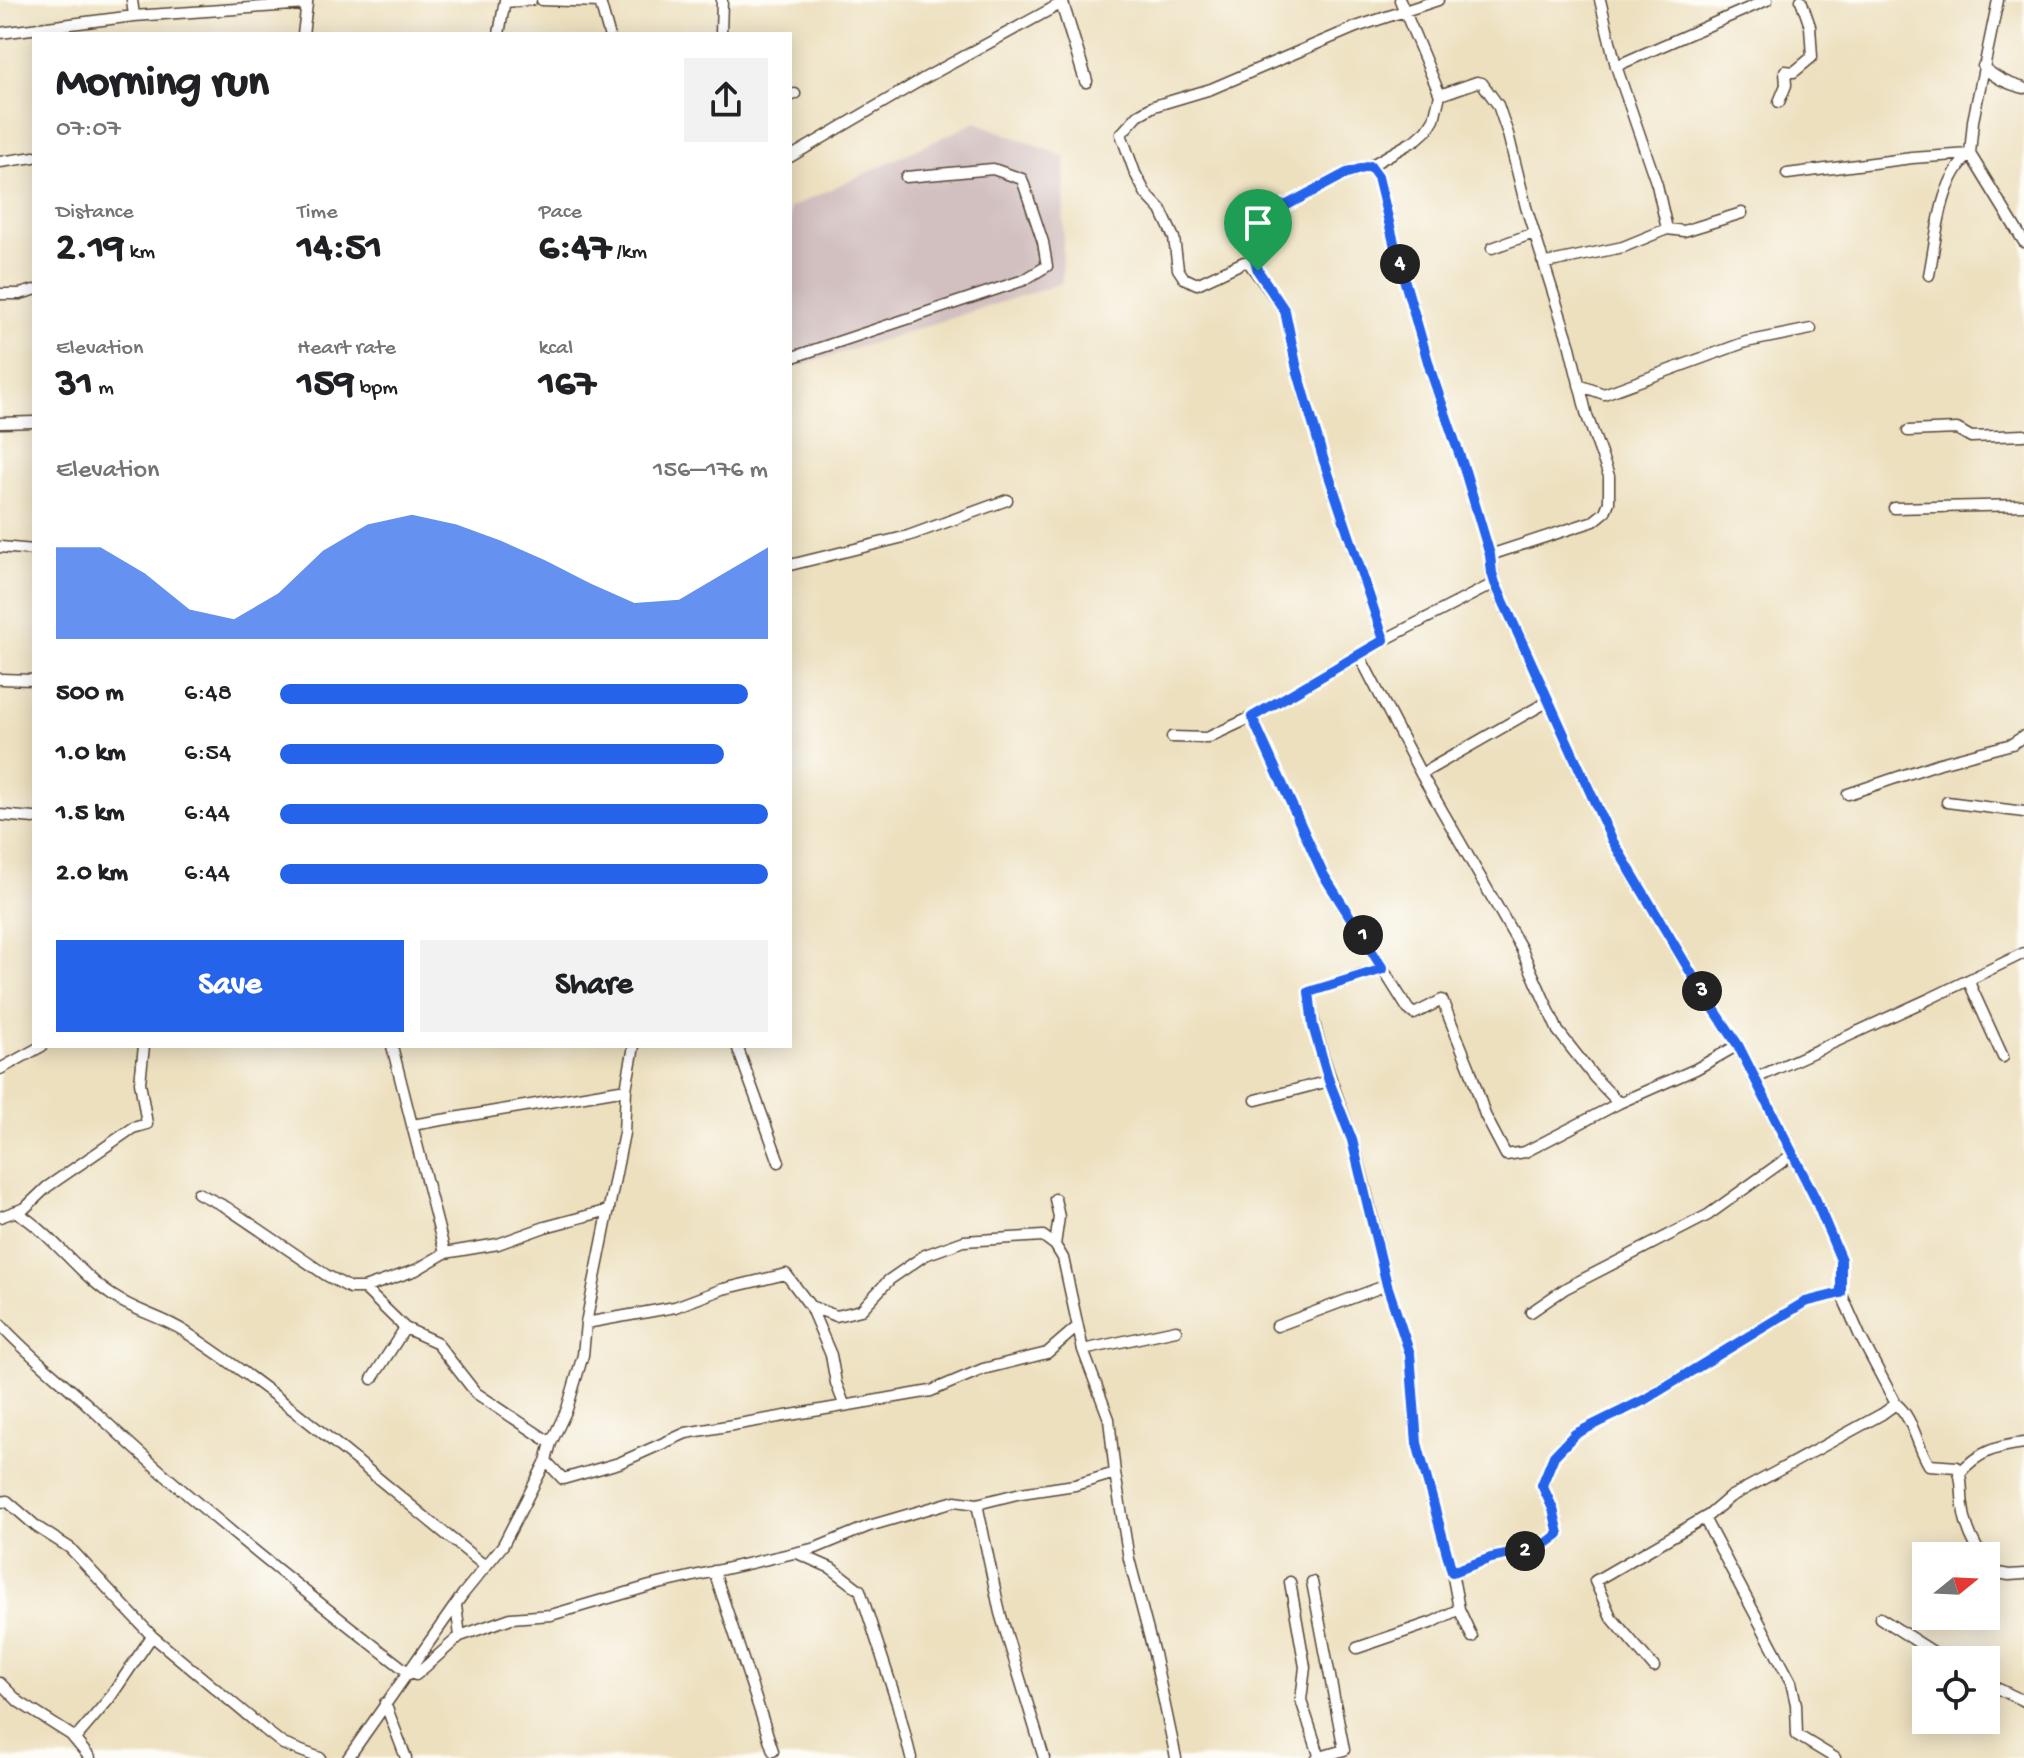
<!DOCTYPE html>
<meta charset="utf-8">
<style>
:root{--surface:#fff;--page:#f2f2f2;--text:#202124;--muted:#757577;--accent:#2563eb}
body{margin:0;font-family:"Gochi Hand",sans-serif;background:var(--page);color:var(--text);height:100vh;display:flex;flex-direction:column;font-size:30px;white-space:nowrap}
*{box-sizing:border-box;margin:0}
p{font-size:26px;color:var(--muted)}
.icon{flex:none;width:44px;height:44px;fill:none;stroke:currentColor;stroke-width:2;stroke-linecap:round;stroke-linejoin:round}
.map{position:relative;flex:1;overflow:hidden}
.drawer{position:absolute;left:32px;top:32px;width:760px;height:1016px;display:flex;flex-direction:column;background:var(--surface);border-radius:0px;box-shadow:0 4px 20px #0003}
.drawer>*{flex:none}
.needle{width:52px;rotate:72deg}
.buttons{position:absolute;left:1912px;top:1542px;display:grid;gap:16px}
.buttons a{display:grid;place-items:center;width:88px;height:88px;border-radius:0px;background:var(--surface);box-shadow:0 4px 20px #0003;font-size:40px}
.pin{position:absolute;display:grid;place-items:center;width:68px;height:68px;color:#fff;margin:-82px -34px;border-radius:50% 50% 50% 0;rotate:-45deg;box-shadow:0 0 8px #0007}
.pin .icon{rotate:45deg}
.km{position:absolute;width:40px;height:40px;margin:-20px;border-radius:50%;background:#222;color:#fff;font-size:22px;line-height:40px;text-align:center}
.round{display:grid;place-items:center;flex:none;width:84px;height:84px;border-radius:0px;background:var(--page)}
.overview{display:flex;align-items:center;justify-content:space-between;height:136px;padding:0 24px}
h1{font-size:44px;font-weight:700;line-height:60px}
.stats{display:grid;grid-template-columns:repeat(3,1fr);gap:12px;height:136px;padding:8px 24px}
.stats div{display:grid;align-content:center}
.stats b{font-size:40px;font-weight:700}
.stats small{font-size:22px;font-weight:400}
.stats p{font-size:22px}
.chart{height:224px;padding:16px 24px}
.chart p{display:flex;justify-content:space-between}
.chart svg{width:100%;height:144px;margin-top:8px;fill:var(--accent);opacity:.7}
.primary-button{display:flex;gap:16px;margin-top:auto;padding:16px 24px}
.primary-button a{flex:1;height:92px;border-radius:0px;background:var(--accent);color:#fff;font-size:32px;font-weight:700;line-height:92px;text-align:center}
.primary-button a+a{background:var(--page);color:var(--text)}
ul{padding:0 24px;list-style:none;font-size:26px}
li{display:grid;grid-template-columns:128px 96px 1fr;align-items:center;height:60px}
li i{height:20px;border-radius:10px;background:var(--accent)}
.map>svg:first-child{display:block}
.industrial{fill:#d2bfc0}
.lines{fill:none;stroke-linecap:round;stroke-linejoin:round}
.minor-casing{stroke:#564536;stroke-width:13}
.tertiary-casing{stroke:#564536;stroke-width:15}
.minor{stroke:#fff;stroke-width:10}
.tertiary{stroke:#fff;stroke-width:12}
.route-casing{stroke:#fff;stroke-width:16}
.route{stroke:#2563eb;stroke-width:10}
</style>
<div class="map">
<svg width="2024" height="1758" viewBox="0 0 2024 1758">
<rect width="100%" height="100%" fill="#fdfcf7"/>
<filter id="ink" filterUnits="userSpaceOnUse"><feTurbulence type="fractalNoise" baseFrequency=".0125" numOctaves="2"/><feDisplacementMap in="SourceGraphic" scale="16" xChannelSelector="R" yChannelSelector="G"/><feConvolveMatrix kernelMatrix="1 2 1 2 8 2 1 2 1" color-interpolation-filters="sRGB"/></filter>
<filter id="wash" filterUnits="userSpaceOnUse"><feTurbulence type="fractalNoise" baseFrequency=".006" numOctaves="4" result="noise"/><feDisplacementMap in="SourceGraphic" scale="32" xChannelSelector="R" yChannelSelector="G"/><feGaussianBlur stdDeviation="1.8" result="paint"/><feColorMatrix in="noise" values="0 0 0 0 0 0 0 0 0 0 0 0 0 0 0 0 0 1.4 0 .05"/><feComposite in="paint" operator="in"/></filter>
<g filter="url(#wash)">
<rect width="100%" height="100%" fill="#ede0bf"/>
<!-- industrial -->
<path class="industrial" d="M976,122L1065,157L1062,283L790,369V208Z"/>
</g>
<g filter="url(#ink)">
<g class="lines">
<!-- minor casing -->
<g class="minor-casing">
<path id="minor" d="M132,0L134,16
M542,0L600,2L609,34
M1600,0L1616,66L1657,185L1667,229
M1998,0L1973,121L1970,154L2024,242
M505,2L531,0
M0,33L134,16L307,4V0
M303,34L307,4
M499,34L505,0
M721,34L722,0
M1616,66L1767,0
M1983,66C1994,78 2008,84 2024,88
M1440,95L1477,82L1482,83L1498,105L1508,134L1526,207L1569,343L1587,416L1609,476V502L1605,512L1594,521L1490,555
M790,96L795,94
M1779,102L1786,85L1785,71L1794,72L1812,57L1810,26L1801,0
M790,157L923,79L1062,3
M0,162L34,157
M1787,174L1912,158L1970,154
M1492,248L1534,233
M1542,260L1546,263L1623,247L1667,229L1684,231L1742,213
M1257,269L1244,220L1264,208L1287,205L1347,173L1370,166L1417,139L1427,130L1434,119L1440,95L1400,0
M1929,275C1937,236 1939,182 1970,154
M0,294H20L34,290
M790,358L1024,280L1047,266L1043,242L1022,179L993,169L906,177
M1579,385L1604,394L1746,342L1811,329
M0,423L34,422
M1908,431L1957,429L1971,437L2024,435
M1894,508L2024,505
M0,547L34,550
M790,565L908,536L1007,500
M1495,583L1612,840L1700,988L1738,1045L1815,1198L1841,1260V1293L1860,1336L1896,1404L1882,1414L1730,1497L1709,1515L1595,1581L1611,1617L1654,1667
M1384,640L1323,458L1297,369L1285,311L1249,263L1244,262L1197,284L1184,278L1178,269L1174,238L1161,210L1146,194L1135,173L1121,134L1138,115L1154,106L1211,89L1356,27L1438,0
M1360,657L1421,774L1521,948L1558,1031L1594,1077L1619,1103L1696,1069L1738,1045
M0,679L34,680
M1252,717L1323,874L1408,1009L1414,1014L1442,1000L1470,1069L1485,1115L1506,1155L1525,1152L1619,1103
M1172,737L1207,738L1252,717L1384,640L1495,583L1490,555L1465,471L1431,372L1396,251L1378,177L1370,166
M1421,774L1547,702
M1848,794L1940,763L2012,744L2024,736
M1947,802L2024,812
M0,815L34,818
M1968,980L2003,1057
M392,1046L412,1125
M737,1046L779,1162
M0,1069L42,1046
M1754,1079L1929,999L2024,953
M1256,1100L1329,1081
M198,1193L226,1207L326,1275L350,1288H364L416,1270L445,1253L498,1244L545,1227L609,1210
M1055,1199L1059,1217L1055,1245
M18,1213C53,1235 78,1273 113,1296C135,1311 162,1317 184,1331C291,1401 385,1486 485,1566
M0,1217L25,1208L47,1187L133,1128L147,1124L140,1082L144,1046
M445,1253L412,1125L626,1089
M1387,1285L1410,1354L1417,1443L1452,1572
M364,1288L405,1328L436,1342L476,1393L551,1443
M810,1306L831,1355L836,1383L844,1404
M1531,1312L1566,1288L1708,1215L1793,1154
M586,1323L675,1307L723,1289L786,1274L810,1306L836,1316L861,1310L889,1280L925,1255L964,1241L1043,1236L1055,1245L1063,1258L1083,1350L1109,1419L1115,1473L1129,1559L1154,1654L1176,1758
M0,1324C27,1354 60,1379 90,1407C190,1502 300,1588 409,1673L416,1675L460,1636L511,1618L551,1615L650,1586L816,1548L869,1526L955,1501L977,1504L1021,1493L1075,1485L1115,1473
M1277,1326L1387,1285C1376,1237 1367,1187 1352,1140C1336,1089 1315,1046 1309,992L1383,969
M1083,1350L1176,1330
M372,1379L405,1328
M1896,1404C1913,1417 1917,1446 1929,1465L1957,1467C1963,1478 1961,1493 1963,1506C1965,1525 1972,1541 1982,1556
M546,1461L563,1479L619,1463L686,1433L931,1391L983,1369L1047,1353L1077,1327
M1960,1473C1977,1452 1998,1446 2024,1443
M0,1502L7,1501L37,1527L70,1548L152,1636L264,1729L283,1744L320,1758
M977,1504L1000,1613L1044,1758
M1704,1518L1791,1682L1796,1704L1797,1735L1835,1758
M797,1553L831,1568L860,1590L898,1706L911,1758
M1986,1562L1993,1572L2009,1575L2024,1574
M714,1571L773,1751
M1290,1582L1305,1667L1301,1700L1320,1758
M1312,1582L1344,1750L1317,1758
M456,1606L460,1636
M1459,1609L1472,1637
M1880,1618L1946,1660
M1357,1648L1433,1622L1459,1609L1452,1572L1491,1558L1540,1548L1559,1534L1553,1509L1542,1485L1554,1456L1575,1434L1644,1400L1805,1302L1841,1293
M0,1683L19,1702L71,1735L90,1758
M1986,1683L2024,1701
M385,1703L406,1758
M75,1739L109,1699L152,1636
M348,1758L463,1594L503,1545L546,1461L551,1443L567,1409L583,1355L586,1323L624,1133L626,1089L634,1046"/>
</g>
<!-- tertiary casing -->
<g class="tertiary-casing">
<path id="tertiary" d="M1061,0L1086,81"/>
</g>
<!-- minor -->
<use href="#minor" class="minor"/>
<!-- tertiary -->
<use href="#tertiary" class="tertiary"/>
</g>
</g>
<g class="lines" filter="url(#ink)">
<!-- route casing -->
<g class="route-casing">
<path id="route" d="M1370,166L1378,177L1396,251L1431,372L1465,471L1490,555L1492,573L1495,583L1612,840L1700,988L1738,1045L1815,1198L1841,1260V1293L1805,1302L1644,1400L1575,1434L1554,1456L1542,1485L1553,1509L1559,1534L1540,1548L1491,1558L1452,1572L1417,1443L1410,1354L1387,1285L1352,1140L1329,1081L1313,1026L1309,992L1383,969L1323,874L1252,717L1384,640L1323,458L1297,369L1285,311L1258,271L1244,220L1264,208L1287,205L1347,173Z"/>
</g>
<!-- route -->
<use href="#route" class="route"/>
</g>
</svg>
<div class="buttons">
<a><svg class="needle" viewBox="-14 -14 28 28"><path d="M0-13l5 13h-10z" fill="#e53935"/><path d="M0 13l5-13h-10z" fill="#757577"/></svg></a>
<a><svg class="icon" aria-label="locate" viewBox="0 0 24 24"><circle cx="12" cy="12" r="6"/><path d="M12 2v4M12 18v4M2 12h4M18 12h4"/></svg></a>
</div>
<div class="pin" style="left:1258px;top:271px;background:#1e9e55"><svg class="icon" aria-label="arrive" viewBox="0 0 24 24"><path d="M6 21V4h12l-3 4 3 4H6"/></svg></div>
<b class="km" style="left:1363px;top:935px">1</b>
<b class="km" style="left:1525px;top:1551px">2</b>
<b class="km" style="left:1702px;top:991px">3</b>
<b class="km" style="left:1400px;top:264px">4</b>
<section class="drawer">
<div class="overview"><div><h1>Morning run</h1><p>07:07</p></div><a class="round"><svg class="icon" aria-label="share" viewBox="0 0 24 24"><path d="M12 15V3M7 8l5-5 5 5M5 13v7h14v-7"/></svg></a></div>
<div class="stats">
<div><p>Distance</p><b>2.19<small> km</small></b></div>
<div><p>Time</p><b>14:51</b></div>
<div><p>Pace</p><b>6:47<small> /km</small></b></div>
</div>
<div class="stats">
<div><p>Elevation</p><b>31<small> m</small></b></div>
<div><p>Heart rate</p><b>159<small> bpm</small></b></div>
<div><p>kcal</p><b>167</b></div>
</div>
<div class="chart"><p><span>Elevation</span>156–176 m</p>
<svg viewBox="0 0 160 44" preserveAspectRatio="none"><path d="M0 44V16L10 16L20 24L30 35L40 38L50 30L60 17L70 9L80 6L90 9L100 14L110 20L120 27L130 33L140 32L150 24L160 16V44z"/></svg>
</div>
<ul>
<li><b>500 m</b>6:48<i style="width:96%"></i></li>
<li><b>1.0 km</b>6:54<i style="width:91%"></i></li>
<li><b>1.5 km</b>6:44<i style="width:100%"></i></li>
<li><b>2.0 km</b>6:44<i style="width:100%"></i></li>
</ul>
<div class="primary-button"><a>Save</a><a>Share</a></div>
</section>
</div>
